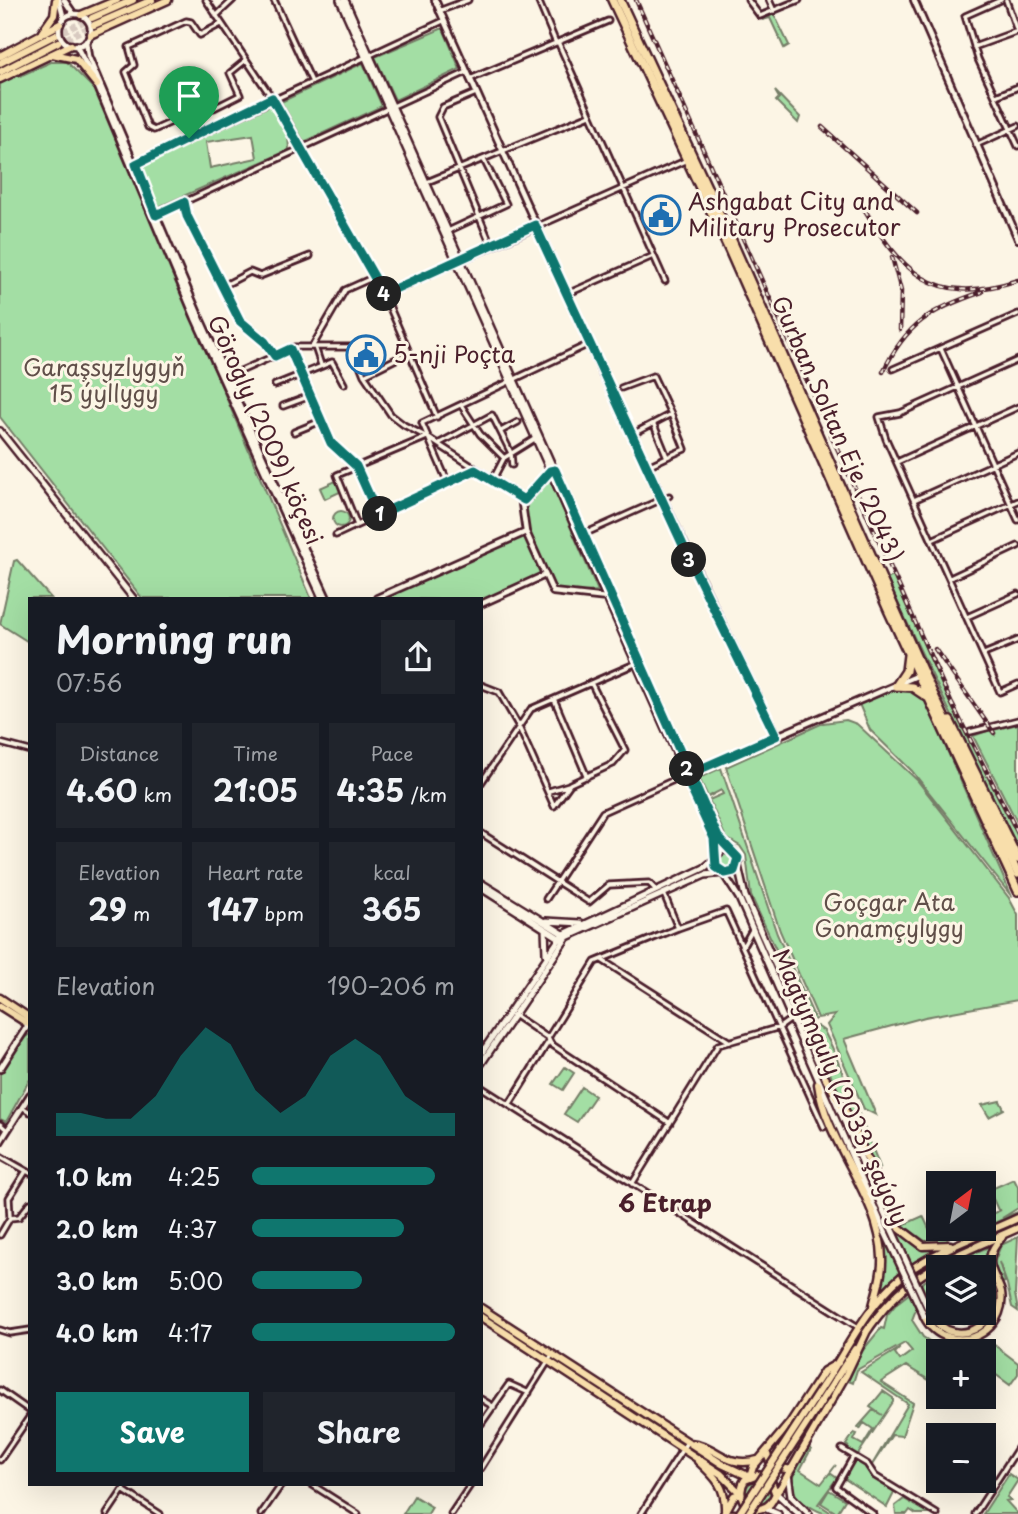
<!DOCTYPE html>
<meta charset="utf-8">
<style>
:root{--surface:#171b24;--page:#20242c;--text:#f1f3f6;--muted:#9ea1a6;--accent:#0f766e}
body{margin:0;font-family:"Playpen Sans",sans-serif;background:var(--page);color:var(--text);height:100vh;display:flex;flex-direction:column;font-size:26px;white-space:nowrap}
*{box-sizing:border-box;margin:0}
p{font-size:23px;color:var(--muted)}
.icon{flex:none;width:38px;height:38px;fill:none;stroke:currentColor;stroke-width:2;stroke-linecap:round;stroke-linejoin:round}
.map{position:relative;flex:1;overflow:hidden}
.sheet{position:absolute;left:28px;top:597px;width:455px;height:889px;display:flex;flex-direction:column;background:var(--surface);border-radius:0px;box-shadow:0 7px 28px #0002}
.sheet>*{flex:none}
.needle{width:46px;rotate:32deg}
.buttons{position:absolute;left:926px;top:1171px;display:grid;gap:14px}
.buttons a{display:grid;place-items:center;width:70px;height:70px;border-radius:0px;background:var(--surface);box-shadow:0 7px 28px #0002;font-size:35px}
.pin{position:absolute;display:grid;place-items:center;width:60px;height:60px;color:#fff;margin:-72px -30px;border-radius:50% 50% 50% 0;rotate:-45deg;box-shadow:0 0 7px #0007}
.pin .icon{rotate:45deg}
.km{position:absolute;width:35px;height:35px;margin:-18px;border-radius:50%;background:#222;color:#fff;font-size:19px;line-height:35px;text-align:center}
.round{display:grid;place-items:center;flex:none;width:74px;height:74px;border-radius:0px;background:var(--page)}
.overview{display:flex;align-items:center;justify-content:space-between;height:119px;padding:0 28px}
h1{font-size:38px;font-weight:700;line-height:52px}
.stats{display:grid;grid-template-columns:repeat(3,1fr);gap:10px;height:119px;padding:7px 28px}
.stats div{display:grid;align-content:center;border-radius:0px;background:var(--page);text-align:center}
.stats b{font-size:30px;font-weight:700}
.stats small{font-size:19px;font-weight:400}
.stats p{font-size:19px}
.chart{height:196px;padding:14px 28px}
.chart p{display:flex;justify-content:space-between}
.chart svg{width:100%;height:126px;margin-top:7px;fill:var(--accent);opacity:.7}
.primary-button{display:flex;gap:14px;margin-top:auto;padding:14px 28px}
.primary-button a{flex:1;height:80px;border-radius:0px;background:var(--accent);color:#fff;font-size:28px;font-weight:700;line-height:80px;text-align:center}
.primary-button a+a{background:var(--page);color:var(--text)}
ul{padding:0 28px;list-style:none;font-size:23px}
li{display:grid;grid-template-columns:112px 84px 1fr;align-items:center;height:52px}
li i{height:18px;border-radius:9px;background:var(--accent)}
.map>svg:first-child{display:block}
.green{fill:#a3dea4;stroke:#767e68;stroke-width:2;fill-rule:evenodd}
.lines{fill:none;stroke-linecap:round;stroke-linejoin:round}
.primary-tunnel{stroke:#d8cac0;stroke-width:6;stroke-dasharray:6 3;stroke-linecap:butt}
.minor-casing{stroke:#4a1f2b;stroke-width:9}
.tertiary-casing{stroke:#4a1f2b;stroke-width:10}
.secondary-casing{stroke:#4a1f2b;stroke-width:10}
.primary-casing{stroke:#4a1f2b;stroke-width:11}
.trunk-casing{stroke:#4a1f2b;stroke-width:12}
.minor{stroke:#fcf5e5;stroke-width:3.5}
.tertiary{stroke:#fcf5e5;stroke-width:4.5}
.secondary{stroke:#fcf5e5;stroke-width:5}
.primary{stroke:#f8deab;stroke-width:6}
.trunk{stroke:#f8deab;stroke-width:7}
.rail-casing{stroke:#4a1f2b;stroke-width:4.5}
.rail{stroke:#fcf5e5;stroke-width:2;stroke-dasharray:5;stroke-linecap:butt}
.secondary-bridge-casing{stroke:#4a1f2b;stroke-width:10;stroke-linecap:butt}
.primary-bridge-casing{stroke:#4a1f2b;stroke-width:11;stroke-linecap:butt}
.secondary-bridge{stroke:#fcf5e5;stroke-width:5}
.primary-bridge{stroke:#f8deab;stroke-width:6}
.route-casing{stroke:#fff;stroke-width:14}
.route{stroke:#0f766e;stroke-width:9}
.labels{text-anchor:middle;stroke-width:6;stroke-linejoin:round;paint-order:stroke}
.poi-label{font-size:23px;fill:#4a1f2b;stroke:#fcf5e5;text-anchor:start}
.park-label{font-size:23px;fill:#604f49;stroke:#fcf5e5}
.street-label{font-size:23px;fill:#4a1f2b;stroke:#fcf5e5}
.neighbourhood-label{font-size:24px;font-weight:bold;fill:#4a1f2b;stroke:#fcf5e5}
</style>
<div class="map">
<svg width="1018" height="1514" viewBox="0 0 1018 1514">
<rect width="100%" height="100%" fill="#fcf5e5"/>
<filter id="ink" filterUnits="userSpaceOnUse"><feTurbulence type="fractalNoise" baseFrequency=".0143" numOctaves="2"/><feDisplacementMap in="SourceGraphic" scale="14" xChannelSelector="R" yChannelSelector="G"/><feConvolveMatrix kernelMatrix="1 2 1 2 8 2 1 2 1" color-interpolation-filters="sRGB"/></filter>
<g filter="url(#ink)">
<!-- green -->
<path class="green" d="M774,14L789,45L784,48L770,18L762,20Z
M443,28L460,69L395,100L375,57Z
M51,62H67L97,92L311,598H142L0,417V82L18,72L20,76Z
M363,63L382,106L304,142L281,102Z
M775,91L800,117L798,123L776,101L779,98Z
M271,103L288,134L289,150L156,208L140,164ZM253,135L257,158L210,168L206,142Z
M548,475L598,591L558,594L545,576L481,601L376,598L530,532L521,508Z
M338,480L342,491L325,499L320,488Z
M333 519a8 8 0 1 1 16 0a8 8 0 1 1-16 0Z
M17,560L51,598H30V643L0,624L14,561Z
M893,576L950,703L1018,837V865L1008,844L1013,841C971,754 927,668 887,579Z
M899,688L914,691L924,698L1012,897L912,771L870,730L859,704Z
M846,720L857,724L917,780L1009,898L1018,915V1000L925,1017L844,1039L876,1115L864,1109L827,1025L835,1015L818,1018L780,931L726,767L823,723Z
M1018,724V824L973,736L990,730L994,734L993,730Z
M721,768L777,934L815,1019L810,1022L751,896L746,855L740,846L726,838L709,800L723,794L721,790L708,797L699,778Z
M718 862a9 9 0 1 1 18 0a9 9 0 1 1-18 0Z
M817,1026L824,1031L832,1047L880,1167L873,1165L811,1033Z
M30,1034V1079L6,1122L0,1119V1074L24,1038Z
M565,1067L574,1073L563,1090L553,1084Z
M582,1087L595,1096L577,1122L564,1114Z
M1000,1101L1004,1109L989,1117L982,1105Z
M1014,1179L1018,1187V1208L1002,1218L1018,1212L984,1228V1217L1001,1210H998L989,1190Z
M923,1216L933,1237H947L948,1242L925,1241L903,1225Z
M898,1231L913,1244L937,1251L909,1267L881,1292L885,1264L883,1242Z
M1018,1237L1015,1294L1018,1311L1012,1307L1007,1284L999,1262L1005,1282L1001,1283L994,1263L1001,1245Z
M992,1245L990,1278L984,1267L959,1260Z
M938,1271V1301L930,1298L917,1307L912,1320L923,1337L945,1351H938V1365L929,1380L906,1366L881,1382L913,1403L902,1436L892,1435L872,1465L908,1404L861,1372L900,1348L895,1353L900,1360L912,1351L905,1343L857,1370L853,1383L848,1381L863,1350L881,1328L884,1329L887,1315L897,1303Z
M983,1312L965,1323L952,1320L944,1313Z
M993,1344L1018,1363V1374L1010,1385L984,1366L981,1351Z
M883,1391L893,1398V1402L857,1456L846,1449V1446L849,1447L846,1445L854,1433L857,1434L854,1440L863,1445L873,1429L864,1423L860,1429L858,1427L873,1410L882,1415L870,1407Z
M808,1447L811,1449L800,1470L821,1484L836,1465L830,1473L837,1478L818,1504L833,1514C821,1514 817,1510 807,1505C780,1489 798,1468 808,1447Z
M855,1459L867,1467L872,1476L895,1491L887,1507L842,1477Z
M1009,1474L1018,1480L1007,1497L1011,1500L1006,1501L1018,1514H983Z
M746 1492a12 12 0 1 1 24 0a12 12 0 1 1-24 0Z
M829,1490L845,1500L837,1513L821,1503Z
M414,1496L432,1507L428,1514H403Z
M904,1499L930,1514H916L910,1510L907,1514H896L895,1506Z"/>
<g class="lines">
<!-- primary-tunnel -->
<path class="primary-tunnel" d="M55,35L92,18
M58,42L94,25"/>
<!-- minor casing -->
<g class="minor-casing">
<path id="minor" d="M206,0L272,98L384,294L437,417
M274,0L311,80
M538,0L556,43
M748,0L760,16L799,0
M769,0L774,11
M1001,0L965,16L978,59L1018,146
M1006,0L1017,31
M439,11L468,0
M216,16L233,0
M558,42L665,281
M974,47L1018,31
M470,79L608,21
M476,93L443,107L438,117L491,245
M996,96L1018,87
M214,108L240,95L230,73L246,60
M189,138L178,119L154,130L148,127L126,72L134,65L129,47L186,21L191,22L200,35L221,24
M976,145L1018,126
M134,165L443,21
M427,182L590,115
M184,202L187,216L240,321L265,342L275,356
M154,216L467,72
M448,231L506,204L484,160
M225,285L250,272L260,276L310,256
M385,294L687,160
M567,294L653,256
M312,347L345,290L374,277
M315,347L321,365
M290,349L331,443L356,466L378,515
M941,349L1018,520
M1018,360L900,413L879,417L886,439L1000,692L1018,684
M893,369L1018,314
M364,375L391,415L404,425L427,437L524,500
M225,378L294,347H353L364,375L408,353
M275,385L332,362L344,384
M621,388L653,376L671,414L631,435
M461,405L480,434L504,458L536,438
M283,406L310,396
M654,425L667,457L685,449L671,414
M501,431L518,422
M294,432L321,421
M438,444L492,415L511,453L512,465
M897,462L1018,407
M652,464L667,457
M492,481L504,458
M448,483L422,423L589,344
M914,500L1018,453
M357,525L337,475L427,437
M584,534L669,496
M336,535L475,470
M932,540L1018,501
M950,578L1018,546
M967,617L1018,594
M984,654L1018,640
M481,685L499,692L518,725L554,806
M554,699L587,777
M970,732L1018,720
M0,743L30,751
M481,783L531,709L637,663
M549,791L569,785
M554,806L570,784L613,764L625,750L591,683
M481,833L589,902L609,885L649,883L656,890
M664,894L678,928L726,911L824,1127
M546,899L603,812L685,775
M743,946L752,930
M602,960L730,1042
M514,1015L548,1038L551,1044L670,1123
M548,1038L595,962L678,928
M481,1087L858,1327
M509,1105L549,1041
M22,1107L30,1112
M0,1124L7,1130
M0,1156L30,1173
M632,1184L718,1045L780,1027L791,1019
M10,1218L19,1217L30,1203
M0,1235L10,1218L9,1198L26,1171
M0,1330L10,1333L30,1330
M0,1390L30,1411
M481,1399L494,1407
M481,1424L509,1384L529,1393
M842,1449L867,1464L875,1476L937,1514
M853,1457L836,1487L873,1514
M0,1460L30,1416
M481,1468L552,1355
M311,1484L358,1514
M123,1490L160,1514
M107,1514L127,1484
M261,1514L282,1484
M451,1514L471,1484
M641,1514L687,1442
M975,1514L1018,1448"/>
</g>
<!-- tertiary casing -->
<g class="tertiary-casing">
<path id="tertiary" d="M59,0L64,19
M64,0L73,13
M435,0L602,372L776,736
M914,0L1018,239
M59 30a16 16 0 1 1 32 0a16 16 0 1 1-32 0Z
M86,41L88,56L199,316L327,598
M76,45L97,85L195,318L322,598
M551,471L522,504L526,532L553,592L607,598
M377,598L526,532
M481,604L545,575
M689,774L919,675
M0,1069L30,1022
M0,1142L30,1095"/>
</g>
<!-- secondary casing -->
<g class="secondary-casing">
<path id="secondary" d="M340,0L714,838L716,856
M345,0L689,773L718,837L731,850
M0,431L133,598
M738,866L745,896L827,1082
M723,873L739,898L885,1232
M481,883L565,935
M481,888L561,939
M546,921L581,923
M545,929L546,954
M481,1054L562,935L704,868L715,859
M481,1064L567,937L705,875L733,872L739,862L733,851L723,850L716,856L715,864L721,872
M833,1095L891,1228
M788,1474L791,1496L809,1514
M775,1492L799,1514
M764,1508L778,1514"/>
</g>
<!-- primary casing -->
<g class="primary-casing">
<path id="primary" d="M81,15L117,0
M92,18L133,0
M94,25L152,0
M42,32L54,15L56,0
M90,35L168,0
M52,54L76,59L97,85
M0,56L60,24
M0,63L55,35
M0,72L58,42
M0,79L71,45
M0,998L30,1018
M0,1006L30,1025
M826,1079L847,1114L898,1227L923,1246L950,1245
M818,1084C826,1143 881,1198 882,1258C883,1274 877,1290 873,1306
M945,1263L973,1267
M481,1308L722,1464L750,1477L753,1467L790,1423L824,1371L838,1363
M930,1313C955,1358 1018,1317 984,1275
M924,1316C929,1326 937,1334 948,1337C976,1347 1006,1322 1001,1292C998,1281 990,1272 990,1261C990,1251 996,1244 1002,1237
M481,1317L721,1474L740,1493L734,1496L724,1514
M865,1334C907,1270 951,1258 1018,1228
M822,1387C846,1351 867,1306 901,1277C934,1250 980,1236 1018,1218
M828,1391L855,1349
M690,1443C719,1446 725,1469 758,1460
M766,1452L772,1466L791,1470
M698,1461C714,1476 726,1486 725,1510
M775,1492L771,1481L758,1475L745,1480C736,1493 744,1514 763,1508C774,1505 773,1494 781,1487L846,1375L866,1333
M731,1514H735"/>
</g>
<!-- trunk casing -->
<g class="trunk-casing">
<path id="trunk" d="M612,0L729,250L889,612L1018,891
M620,0L734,245L923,672L1018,874
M896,686L912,687L927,697
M896,686L906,671L908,655
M950,721L1018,859"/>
</g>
<!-- minor -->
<use href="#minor" class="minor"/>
<!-- tertiary -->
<use href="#tertiary" class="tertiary"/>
<!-- secondary -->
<use href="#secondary" class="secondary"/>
<!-- primary -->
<use href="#primary" class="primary"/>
<!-- trunk -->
<use href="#trunk" class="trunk"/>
<!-- rail casing -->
<g class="rail-casing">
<path id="rail" d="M636,0L951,702L1018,833
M822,127L917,213
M860,202C901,271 932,308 1018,280
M892,257L901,291L900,330
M883,372C906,323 932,309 982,292
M935,649L994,733"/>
</g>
<!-- rail -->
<use href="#rail" class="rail"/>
<!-- secondary-bridge casing -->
<g class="secondary-bridge-casing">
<path id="secondary-bridge" d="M891,1228L930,1313
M885,1232L924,1316"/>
</g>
<!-- primary-bridge casing -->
<g class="primary-bridge-casing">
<path id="primary-bridge" d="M739,1514L822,1387
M748,1514L828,1391"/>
</g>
<!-- secondary-bridge -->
<use href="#secondary-bridge" class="secondary-bridge"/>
<!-- primary-bridge -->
<use href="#primary-bridge" class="primary-bridge"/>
</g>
</g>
<g class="lines" filter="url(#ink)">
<!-- route casing -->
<g class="route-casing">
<path id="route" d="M189,138L136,164L156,215L184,202L187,216L240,321L265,342L275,356L290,349L331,443L356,466L378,515L475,470L524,500L550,471L555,470L718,837L738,858L734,871L725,873L716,867L714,838L685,775L689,774L776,736L688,556L535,225L384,294L272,98L189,138"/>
</g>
<!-- route -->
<use href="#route" class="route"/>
</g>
<!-- icons -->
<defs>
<g id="civic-ring" transform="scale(2.0125)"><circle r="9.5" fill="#fcf5e5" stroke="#1f6fb2" stroke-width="1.5"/><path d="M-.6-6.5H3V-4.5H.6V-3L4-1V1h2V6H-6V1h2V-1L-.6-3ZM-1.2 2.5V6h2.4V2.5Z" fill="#1f6fb2"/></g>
</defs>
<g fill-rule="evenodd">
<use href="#civic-ring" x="661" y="215"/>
<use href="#civic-ring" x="366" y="355"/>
</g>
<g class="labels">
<!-- poi labels -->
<g class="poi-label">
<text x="688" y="210">Ashgabat City and<tspan x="688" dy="26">Military Prosecutor</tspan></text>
<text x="393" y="363">5-nji Poçta</text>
</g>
<!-- park labels -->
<g class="park-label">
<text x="104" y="376">Garaşsyzlygyň<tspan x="104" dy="26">15 ýyllygy</tspan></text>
<text x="889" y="911">Goçgar Ata<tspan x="889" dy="26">Gonamçylygy</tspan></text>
</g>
<!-- street labels -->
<g class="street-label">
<text transform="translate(837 429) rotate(66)" y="8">Gurban Soltan Eje (2043)</text>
<text transform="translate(265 430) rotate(66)" y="8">Görogly (2009) köçesi</text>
<text transform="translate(840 1087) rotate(66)" y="8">Magtymguly (2033) şaýoly</text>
</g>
<!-- neighbourhood labels -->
<g class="neighbourhood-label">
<text x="665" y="1212">6 Etrap</text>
</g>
</g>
</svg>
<div class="buttons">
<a><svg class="needle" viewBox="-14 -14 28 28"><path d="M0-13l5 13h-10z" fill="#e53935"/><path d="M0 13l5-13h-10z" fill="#9ea1a6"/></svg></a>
<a><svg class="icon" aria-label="layers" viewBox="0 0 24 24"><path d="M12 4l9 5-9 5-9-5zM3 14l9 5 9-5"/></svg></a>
<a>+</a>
<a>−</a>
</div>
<div class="pin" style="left:189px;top:138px;background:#1e9e55"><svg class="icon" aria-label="arrive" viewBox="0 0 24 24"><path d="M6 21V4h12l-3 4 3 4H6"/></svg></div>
<b class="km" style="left:380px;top:514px">1</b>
<b class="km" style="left:687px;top:769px">2</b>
<b class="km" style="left:689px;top:560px">3</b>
<b class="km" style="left:384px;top:294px">4</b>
<section class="sheet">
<div class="overview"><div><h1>Morning run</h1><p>07:56</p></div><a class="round"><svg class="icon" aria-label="share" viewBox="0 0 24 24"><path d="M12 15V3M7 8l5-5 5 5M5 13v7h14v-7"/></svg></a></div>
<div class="stats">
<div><p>Distance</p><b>4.60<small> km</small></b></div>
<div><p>Time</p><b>21:05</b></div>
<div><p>Pace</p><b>4:35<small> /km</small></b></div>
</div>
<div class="stats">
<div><p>Elevation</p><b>29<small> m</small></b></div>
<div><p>Heart rate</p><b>147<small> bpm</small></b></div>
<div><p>kcal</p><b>365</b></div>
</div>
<div class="chart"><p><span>Elevation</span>190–206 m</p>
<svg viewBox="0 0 160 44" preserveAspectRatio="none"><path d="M0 44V36L10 36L20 38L30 38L40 30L50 16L60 6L70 12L80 28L90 36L100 30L110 16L120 10L130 16L140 30L150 36L160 36V44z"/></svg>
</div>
<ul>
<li><b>1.0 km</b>4:25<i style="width:90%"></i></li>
<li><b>2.0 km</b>4:37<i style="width:75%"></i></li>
<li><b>3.0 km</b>5:00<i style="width:54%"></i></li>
<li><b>4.0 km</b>4:17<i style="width:100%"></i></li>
</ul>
<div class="primary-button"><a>Save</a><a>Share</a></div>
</section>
</div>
